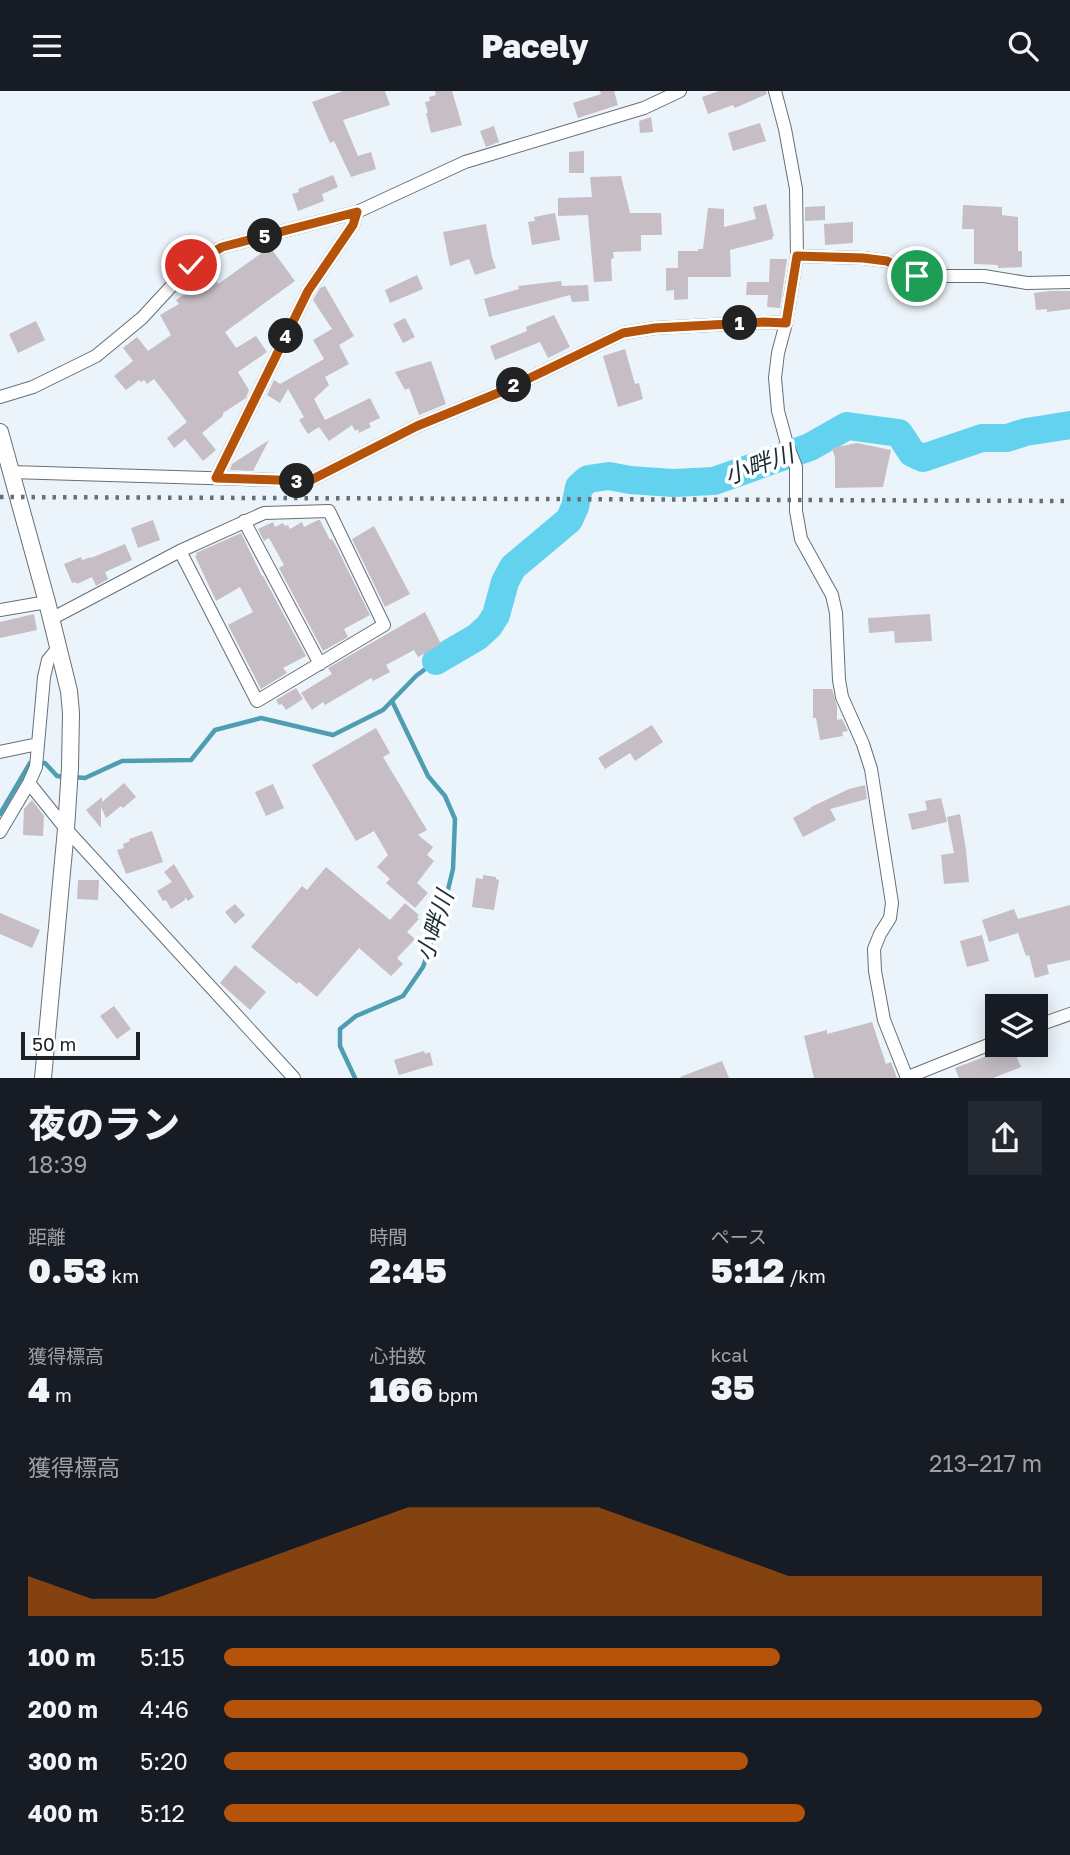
<!DOCTYPE html>
<html lang="ja">
<meta charset="utf-8">
<style>
:root{--surface:#171b24;--page:#242831;--text:#f1f3f6;--muted:#9ea1a6;--accent:#b45309}
body{margin:0;font-family:"Golos Text","Noto Sans JP",sans-serif;background:var(--page);color:var(--text);height:100vh;display:flex;flex-direction:column;font-size:26px;white-space:nowrap}
*{box-sizing:border-box;margin:0}
p{font-size:23px;color:var(--muted)}
.icon{flex:none;width:38px;height:38px;fill:none;stroke:currentColor;stroke-width:2;stroke-linecap:round;stroke-linejoin:round}
.map{position:relative;height:987px;overflow:hidden}
.side{display:flex;flex-direction:column;background:var(--surface);flex:1}
.side>*{flex:none}
.controls{position:absolute;left:985px;top:903px;display:grid;gap:14px}
.controls a{display:grid;place-items:center;width:63px;height:63px;border-radius:0px;background:var(--surface);box-shadow:0 4px 18px #0003;font-size:35px}
.scale{position:absolute;left:21px;bottom:18px;width:119px;box-sizing:border-box;padding-left:7px;border:4px solid #1e2224;border-top:0;font-size:19px;line-height:24px;white-space:nowrap;color:#1e2224;-webkit-text-stroke:5px #fff;paint-order:stroke}
.pin{position:absolute;display:grid;place-items:center;width:60px;height:60px;color:#fff;margin:-30px;border:4px solid #fff;border-radius:50%;box-shadow:0 2px 7px #0007}
.km{position:absolute;width:35px;height:35px;margin:-18px;border-radius:50%;background:#222;color:#fff;font-size:19px;line-height:35px;text-align:center}
.round{display:grid;place-items:center;flex:none;width:74px;height:74px;border-radius:0px;background:var(--page)}
.headline{display:flex;align-items:center;justify-content:space-between;height:119px;padding:0 28px}
h1{font-size:38px;font-weight:800;line-height:52px}
.metrics{display:grid;grid-template-columns:repeat(3,1fr);gap:10px;height:119px;padding:7px 28px}
.metrics div{display:grid;align-content:center}
.metrics b{font-size:35px;font-weight:800}
.metrics small{font-size:19px;font-weight:400}
.metrics p{font-size:19px}
.chart{height:196px;padding:14px 28px}
.chart p{display:flex;justify-content:space-between}
.chart svg{width:100%;height:126px;margin-top:7px;fill:var(--accent);opacity:.7}
ul{padding:0 28px;list-style:none;font-size:23px}
li{display:grid;grid-template-columns:112px 84px 1fr;align-items:center;height:52px}
li i{height:18px;border-radius:9px;background:var(--accent)}
header{display:flex;justify-content:space-between;align-items:center;height:91px;padding:0 28px;background:var(--surface);font-size:32px;font-weight:800}
.map>svg:first-child{display:block}
.lines{fill:none;stroke-linecap:round;stroke-linejoin:round}
.stream{stroke:#4e9db2;stroke-width:4.5}
.river{stroke:#63d2ef;stroke-width:28}
.building{fill:#c6bdc5}
.minor-casing{stroke:#676f75;stroke-width:14}
.tertiary-casing{stroke:#676f75;stroke-width:18}
.minor{stroke:#fff;stroke-width:12}
.tertiary{stroke:#fff;stroke-width:16}
.rail{stroke:#686e72;stroke-width:4.5;stroke-dasharray:3.5 7;stroke-linecap:butt}
.route-casing{stroke:#fff;stroke-width:14}
.route{stroke:#b45309;stroke-width:9}
.labels{text-anchor:middle;stroke-width:7;stroke-linejoin:round;paint-order:stroke}
.water-label{font-size:24px;font-style:italic;fill:#1a2e34;stroke:#fff}
</style>
<header><svg class="icon" aria-label="menu" viewBox="0 0 24 24"><path d="M4 6h16M4 12h16M4 18h16"/></svg>Pacely<svg class="icon" aria-label="search" viewBox="0 0 24 24"><circle cx="10" cy="10" r="6"/><path d="M15 15l6 6"/></svg></header>
<div class="map">
<svg width="1070" height="987" viewBox="0 0 1070 987">
<rect width="100%" height="100%" fill="#ebf4fb"/>
<g class="lines">
<!-- stream -->
<path class="stream" d="M74,686L85,687L122,670L191,669L215,639L261,627L333,644L383,619L416,585L436,570
M0,723L30,672H45L57,685L65,686
M355,987L340,955V938L356,925L403,905L423,876L444,815L453,778L455,728L445,705L428,685L392,610"/>
<!-- river -->
<path class="river" d="M436,570L477,546L489,535L496,524L505,491L513,476L569,429L575,416L579,396L588,388L609,385L630,389L673,392L714,390L810,356L847,335L899,342L912,362L923,367L982,347H1007L1026,341L1070,334"/>
</g>
<!-- building -->
<path class="building" d="M343,0H385L390,14L343,29L358,65L371,61L376,78L351,86L334,50L330,52L312,11Z
M435,0H452L462,34L431,42L426,22H428L425,11L430,10L429,6L436,4Z
M600,0H614L618,14L578,27L573,12L601,3Z
M719,0H766L767,3L735,17L733,14L708,23L702,6Z
M651,26L653,41L640,42L639,30Z
M760,32L766,50L733,60L728,42Z
M494,35L499,51L486,56L480,40Z
M584,60V82H569V61Z
M333,84L338,96L322,103L324,110L298,120L292,103L299,101L298,98Z
M621,85L630,122H661L662,144H641V160L613,161L614,167L611,168L612,190L594,191L588,124L558,125V107L592,106L590,86Z
M766,113L774,145L772,146L773,148L730,159L731,186H688V208L674,209V199L666,200V177H678V160H698V158H703L708,117L724,118V136L756,128L753,116Z
M963,114L1002,116V124L1018,126V160H1022V176L998,177V174L974,173V138H962Z
M825,115V129L805,130V116Z
M555,122L560,149L532,154L528,131L535,130L534,126Z
M853,131V152L825,154L824,133Z
M486,133L492,166L496,177L475,184L469,168L450,175L443,141Z
M270,156L295,190L225,241L236,257L256,245L267,261L238,281L249,299L246,307L223,322V325L202,342L216,359L203,370L185,348L174,357L167,347L187,331L154,288L147,293L144,289L141,291L139,289L126,299L114,285L133,270L123,257L137,246L148,260L171,244L160,224L179,213L176,209L197,195L200,192L199,190L211,182L218,193Z
M770,168H787L780,217L767,216L768,204H746L747,191H769Z
M417,184L423,198L390,212L385,199Z
M561,190L562,195L588,194L589,210L572,211L570,204L489,226L484,208L519,198L518,195Z
M325,195L354,245L339,254L349,273L325,286L329,294L314,308L325,329L370,307L380,327L369,332L371,336L359,342L358,338L355,340L352,334L329,350L319,336L308,343L299,329L304,326L288,298L280,312L267,304L274,289L280,293L324,268L313,249L332,238L313,209L320,197Z
M1050,200H1070V218L1047,221V218L1036,219L1034,202Z
M554,224L570,256L548,267L540,251L495,269L490,255L527,240L526,236Z
M405,227L415,246L403,252L393,233Z
M36,230L45,249L18,262L9,243Z
M625,258L635,293L639,292L643,308L618,316L603,265Z
M431,270L446,313L419,324L409,297L405,299L395,281Z
M269,349L253,380L230,379L232,373Z
M857,352L891,359L883,396L835,397V367L832,357Z
M153,429L160,449L138,457L131,437Z
M318,429H320L330,449L332,448L337,457L370,524L344,538L348,546L323,560L279,477L284,474L269,447L264,450L258,438L273,431L275,436L283,432L285,435L288,434L290,438L302,431L304,436Z
M374,435L410,503L385,516L352,448Z
M241,442L262,485H263L306,565L283,577L287,582L261,598L228,534L253,521L240,496L216,510L195,465L197,464L196,462Z
M125,453L132,469L105,481L108,488L96,495L92,486L77,493L76,491L72,492L64,473L81,466L82,469L91,466V467Z
M425,521L441,553L418,566L414,559L386,574L390,581L373,590L371,587L325,614L323,611L312,619L301,602L332,583L328,577Z
M34,523L37,539L0,547V531Z
M930,523L932,550L895,552L894,540L869,542L868,527Z
M296,597L303,608L286,619L282,613L279,614L276,609Z
M813,598H832L837,615V629L842,628L848,640L842,641L843,645L820,649L816,627H813Z
M652,634L663,651L635,670L630,662L605,678L598,667Z
M376,637L390,662L383,666L427,739L418,744L433,756L427,764L434,770L417,792L428,802L415,817L386,792L390,788L377,776L388,764L374,740L356,750L312,674Z
M124,692L136,706L123,717L121,715L106,727L101,716V737L86,719L102,706V711Z
M273,693L284,717L266,725L255,701Z
M865,694L867,708L830,718L836,729L803,746L793,727L811,717V716L849,698Z
M941,707L947,731L912,739L908,723L927,719L925,710Z
M32,709L44,725L43,745L23,744L24,718Z
M960,723L966,759L969,791L944,793L941,764L954,762L947,726Z
M152,740L163,771L126,783L117,759L124,757L123,753L130,750L129,748Z
M174,773L194,806L188,810L185,806V809L171,818L166,809L163,810L157,800L172,791L164,781Z
M326,776L390,829L405,812L419,824L417,826L419,828L407,841L415,848L397,867L403,873L391,885L359,857L317,906L299,891L297,893L251,856L302,795L307,799Z
M483,784L496,786V788L499,789L494,819L472,816L476,787L483,788Z
M78,789H99L98,809L77,808Z
M235,813L245,824L235,833L225,821Z
M1070,814V869L1047,874L1049,883L1035,887L1029,864L1026,865L1018,842L989,851L982,829L1014,818L1018,828Z
M0,822L40,839L32,857L0,843Z
M982,844L989,870L967,876L960,850Z
M235,874L266,901L250,919L220,892Z
M114,915L131,938L117,948L100,925Z
M872,931L886,973L891,971L897,987H814L804,945L827,939V943Z
M1008,957L1010,964L1015,962L1021,976L993,987H959L955,977Z
M424,960L425,963L430,961L433,974L399,984L394,969Z
M722,970L729,987H681L680,986Z"/>
<g class="lines">
<!-- minor casing -->
<g class="minor-casing">
<path id="minor" d="M775,0L785,38L796,98L797,165L786,232L778,262L775,287L778,320L787,353L796,376V420L801,448L832,504L836,522L839,589L842,606L863,653L871,678L892,812L890,827L880,843L874,858L875,880L884,929L907,987
M797,165L863,167L887,170L917,185H984L1027,192L1070,191
M0,306L33,296L96,265L142,227L191,174L222,156L357,121L465,71L644,17L680,0
M11,381L309,390L417,335L503,300L623,242L655,237L730,233L764,231L786,232
M216,387L308,200L353,134L357,121
M244,430L320,573
M0,519L47,511
M51,528L180,460L264,422L329,420L384,534L257,610L180,460
M0,661L38,653
M29,692L66,738L294,987
M0,741L29,692L36,676L44,586L48,569L58,557
M1036,935L1070,923
M908,986L998,950"/>
</g>
<!-- tertiary casing -->
<g class="tertiary-casing">
<path id="tertiary" d="M0,341L47,511L69,600L71,622L70,677L66,738L43,987"/>
</g>
<!-- minor -->
<use href="#minor" class="minor"/>
<!-- tertiary -->
<use href="#tertiary" class="tertiary"/>
<!-- rail -->
<path class="rail" d="M0,406L1070,410"/>
</g>
<g class="lines">
<!-- route casing -->
<g class="route-casing">
<path id="route" d="M191,174L222,156L357,121L353,134L308,200L216,387L309,390L417,335L503,300L623,242L655,237L730,233L764,231L786,232L797,165L863,167L887,170L917,185"/>
</g>
<!-- route -->
<use href="#route" class="route"/>
</g>
<g class="labels">
<!-- water labels -->
<g class="water-label">
<text transform="translate(759 374) rotate(-20)" y="8">小畔川</text>
<text transform="translate(435 835) rotate(-72)" y="8">小畔川</text>
</g>
</g>
</svg>
<div class="controls">
<a><svg class="icon" aria-label="layers" viewBox="0 0 24 24"><path d="M12 4l9 5-9 5-9-5zM3 14l9 5 9-5"/></svg></a>
</div>
<div class="scale">50 m</div>
<div class="pin" style="left:917px;top:185px;background:#1e9e55"><svg class="icon" aria-label="arrive" viewBox="0 0 24 24"><path d="M6 21V4h12l-3 4 3 4H6"/></svg></div>
<div class="pin" style="left:191px;top:174px;background:#d93025"><svg class="icon" aria-label="check" viewBox="0 0 24 24"><path d="M5 12l5 5 9-10"/></svg></div>
<b class="km" style="left:740px;top:232px">1</b>
<b class="km" style="left:514px;top:294px">2</b>
<b class="km" style="left:297px;top:390px">3</b>
<b class="km" style="left:286px;top:245px">4</b>
<b class="km" style="left:265px;top:145px">5</b>
</div>
<section class="side">
<div class="headline"><div><h1>夜のラン</h1><p>18:39</p></div><a class="round"><svg class="icon" aria-label="share" viewBox="0 0 24 24"><path d="M12 15V3M7 8l5-5 5 5M5 13v7h14v-7"/></svg></a></div>
<div class="metrics">
<div><p>距離</p><b>0.53<small> km</small></b></div>
<div><p>時間</p><b>2:45</b></div>
<div><p>ペース</p><b>5:12<small> /km</small></b></div>
</div>
<div class="metrics">
<div><p>獲得標高</p><b>4<small> m</small></b></div>
<div><p>心拍数</p><b>166<small> bpm</small></b></div>
<div><p>kcal</p><b>35</b></div>
</div>
<div class="chart"><p><span>獲得標高</span>213–217 m</p>
<svg viewBox="0 0 160 44" preserveAspectRatio="none"><path d="M0 44V30L10 38L20 38L30 30L40 22L50 14L60 6L70 6L80 6L90 6L100 14L110 22L120 30L130 30L140 30L150 30L160 30V44z"/></svg>
</div>
<ul>
<li><b>100 m</b>5:15<i style="width:68%"></i></li>
<li><b>200 m</b>4:46<i style="width:100%"></i></li>
<li><b>300 m</b>5:20<i style="width:64%"></i></li>
<li><b>400 m</b>5:12<i style="width:71%"></i></li>
</ul>
</section>
